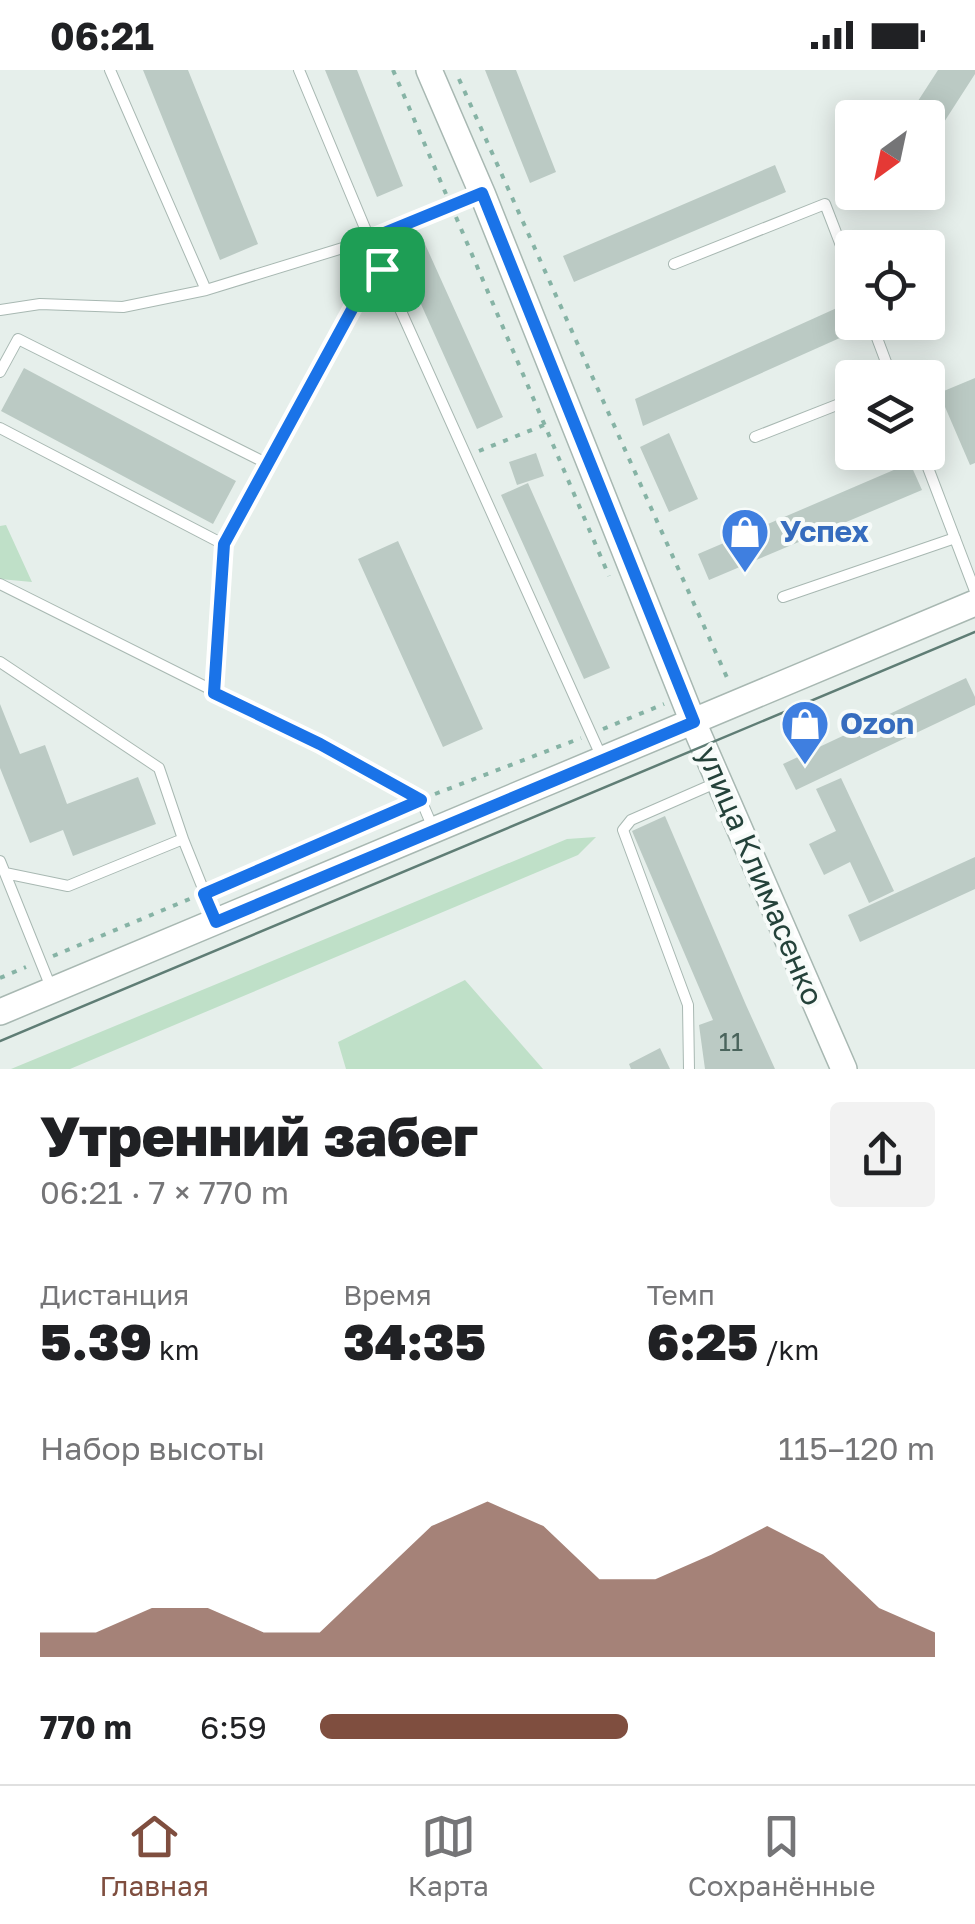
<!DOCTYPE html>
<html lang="ru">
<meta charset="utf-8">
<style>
:root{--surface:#fff;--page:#f2f2f2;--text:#202124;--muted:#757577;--line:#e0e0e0;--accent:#7f4e3f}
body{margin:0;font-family:"Golos Text",sans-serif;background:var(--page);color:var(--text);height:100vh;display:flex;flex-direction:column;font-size:38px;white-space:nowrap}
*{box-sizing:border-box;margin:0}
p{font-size:32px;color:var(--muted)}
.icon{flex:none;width:55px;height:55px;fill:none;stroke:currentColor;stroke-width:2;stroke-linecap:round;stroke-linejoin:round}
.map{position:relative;height:999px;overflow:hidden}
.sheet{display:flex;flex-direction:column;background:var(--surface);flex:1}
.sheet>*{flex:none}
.needle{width:65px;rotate:213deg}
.fabs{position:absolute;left:835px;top:30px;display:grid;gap:20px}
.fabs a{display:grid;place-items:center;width:110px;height:110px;border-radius:10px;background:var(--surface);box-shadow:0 5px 25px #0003;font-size:50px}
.pin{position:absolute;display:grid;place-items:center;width:85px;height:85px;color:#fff;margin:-42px;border-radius:20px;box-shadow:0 5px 15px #0006}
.round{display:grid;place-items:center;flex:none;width:105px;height:105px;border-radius:10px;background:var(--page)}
.overview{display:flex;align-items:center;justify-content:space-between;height:170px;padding:0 40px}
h1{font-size:55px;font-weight:800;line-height:75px}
.stats{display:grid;grid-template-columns:repeat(3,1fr);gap:15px;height:170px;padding:10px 40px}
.stats div{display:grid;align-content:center}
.stats b{font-size:50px;font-weight:800}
.stats small{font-size:28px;font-weight:400}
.stats p{font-size:28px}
.chart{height:280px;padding:20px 40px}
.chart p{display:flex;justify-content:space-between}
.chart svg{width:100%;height:180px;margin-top:10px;fill:var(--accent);opacity:.7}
ul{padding:0 40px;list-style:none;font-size:32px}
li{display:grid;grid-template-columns:160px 120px 1fr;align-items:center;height:75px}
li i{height:25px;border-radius:12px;background:var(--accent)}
.status{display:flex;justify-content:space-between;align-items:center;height:70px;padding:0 50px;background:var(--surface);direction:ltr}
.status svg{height:28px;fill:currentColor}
.tab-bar{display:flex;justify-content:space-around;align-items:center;height:140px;border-top:2px solid var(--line);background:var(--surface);font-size:28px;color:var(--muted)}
.tab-bar a{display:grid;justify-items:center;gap:5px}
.tab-bar .selected{color:var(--accent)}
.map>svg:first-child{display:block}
.green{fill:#bfe0c8}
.building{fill:#bbcac4}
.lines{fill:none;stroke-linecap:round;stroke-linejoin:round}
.service-casing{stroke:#a8b8b2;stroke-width:12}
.tertiary-casing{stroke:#a8b8b2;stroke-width:28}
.path{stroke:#86b3a5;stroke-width:4;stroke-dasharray:5 8;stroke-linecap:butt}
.service{stroke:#fff;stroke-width:10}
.tertiary{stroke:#fff;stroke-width:25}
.tram{stroke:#5f7d75;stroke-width:2.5}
.route-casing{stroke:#fff;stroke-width:20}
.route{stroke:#1a73e8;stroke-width:12}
.labels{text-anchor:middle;stroke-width:8;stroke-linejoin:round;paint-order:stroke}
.number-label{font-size:25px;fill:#4a645c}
.shop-label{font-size:30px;font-weight:bold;fill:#366cbe;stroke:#f7fbf9;text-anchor:start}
.street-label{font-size:30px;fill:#24423a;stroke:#f7fbf9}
</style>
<div class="status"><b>06:21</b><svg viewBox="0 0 49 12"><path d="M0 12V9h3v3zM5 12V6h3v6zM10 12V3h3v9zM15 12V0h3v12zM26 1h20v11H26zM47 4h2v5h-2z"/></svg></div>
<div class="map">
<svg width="975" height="999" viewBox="0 0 975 999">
<rect width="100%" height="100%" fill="#e6efeb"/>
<!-- green -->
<path class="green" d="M6,455L32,512L0,509V456Z
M596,767L578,785L70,999H11L567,769Z
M465,910L543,999H346L338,972Z"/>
<!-- building -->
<path class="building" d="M143,0H188L258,174L220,190Z
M325,0H357L403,116L377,127Z
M485,0H516L556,102L530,113Z
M938,0H975V4L928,77V48H907Z
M775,95L786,122L574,212L563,186Z
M420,163L503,347L477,359L394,174Z
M839,237L851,263L643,356L635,329Z
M24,298L236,411L213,454L1,341Z
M975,308V393L970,395L939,323Z
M669,363L698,429L669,442L640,377Z
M536,383L544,406L517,415L509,392Z
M910,393L922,420L709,510L698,484Z
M528,413L610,598L584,609L501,425Z
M398,471L483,659L443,677L358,489Z
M966,608L975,627V635L796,720L783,694Z
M0,634L20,684L45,675L67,734L138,707L156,754L73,786L63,760L30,773L0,698Z
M841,708L894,821L869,833L850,792L824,805L809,774L836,761L816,719Z
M665,746L746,935L775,999H705L699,955L713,950L632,761Z
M975,787V819L860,872L848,845Z
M660,978L670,999H631L629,994Z"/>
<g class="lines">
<!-- service casing -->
<g class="service-casing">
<path id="service" d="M110,0L206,220
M299,0L382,199L602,688
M674,194L825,134L852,204
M0,240L40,234L123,237L206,220L372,169L480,124
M871,252L892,308
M0,302L18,269L266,393L356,232L382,199
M0,358L223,474L215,623
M755,367L852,329
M922,382L975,521
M223,474L266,393
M0,514L320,674L421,730L433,758
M783,527L955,468
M0,592L159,698L183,769
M0,791L52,920
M5,803L68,816L183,769L216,851
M689,999L688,935L623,760L631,750L718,712"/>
</g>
<!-- tertiary casing -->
<g class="tertiary-casing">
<path id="tertiary" d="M429,0L482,123L693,652L844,999
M0,942L975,533"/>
</g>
<!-- path -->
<path class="path" d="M393,0L446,124
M459,9L729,612
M456,147L609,506
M479,381L544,355
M603,659L664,634
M435,724L581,668
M220,817L404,737
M53,886L192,828
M0,908L26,897"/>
<!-- service -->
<use href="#service" class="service"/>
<!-- tertiary -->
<use href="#tertiary" class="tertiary"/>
<!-- tram -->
<path class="tram" d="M0,971L975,562"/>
</g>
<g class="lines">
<!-- route casing -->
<g class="route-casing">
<path id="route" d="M482,123L694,652L216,852L204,824L421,730L320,674L214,623L224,474L356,232L382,199L372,168Z"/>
</g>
<!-- route -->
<use href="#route" class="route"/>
</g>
<!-- icons -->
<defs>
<g id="shop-pin" transform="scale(2.5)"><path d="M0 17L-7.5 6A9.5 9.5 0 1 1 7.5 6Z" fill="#3f7fe0" stroke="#f7fbf9"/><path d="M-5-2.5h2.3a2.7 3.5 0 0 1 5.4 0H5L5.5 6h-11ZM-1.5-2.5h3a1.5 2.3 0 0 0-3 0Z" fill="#fff"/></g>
</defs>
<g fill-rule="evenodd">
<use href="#shop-pin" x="745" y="462"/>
<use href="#shop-pin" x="805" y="654"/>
</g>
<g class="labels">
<!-- number labels -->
<g class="number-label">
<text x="731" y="981">11</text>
</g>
<!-- shop labels -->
<g class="shop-label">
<text x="780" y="472">Успех</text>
<text x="840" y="664">Ozon</text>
</g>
<!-- street labels -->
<g class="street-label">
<text transform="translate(760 806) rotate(67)" y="10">улица Климасенко</text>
</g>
</g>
</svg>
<div class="fabs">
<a><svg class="needle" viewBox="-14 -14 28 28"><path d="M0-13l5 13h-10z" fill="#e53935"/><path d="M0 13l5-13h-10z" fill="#757577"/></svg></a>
<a><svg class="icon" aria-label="locate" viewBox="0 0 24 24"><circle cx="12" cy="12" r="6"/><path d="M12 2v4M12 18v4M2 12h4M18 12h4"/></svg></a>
<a><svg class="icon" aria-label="layers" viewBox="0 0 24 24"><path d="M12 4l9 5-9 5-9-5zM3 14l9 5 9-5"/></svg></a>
</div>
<div class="pin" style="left:382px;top:199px;background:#1e9e55"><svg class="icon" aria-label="arrive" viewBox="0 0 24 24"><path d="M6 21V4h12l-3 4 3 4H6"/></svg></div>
</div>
<section class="sheet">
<div class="overview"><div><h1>Утренний забег</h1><p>06:21 · 7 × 770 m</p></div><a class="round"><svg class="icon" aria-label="share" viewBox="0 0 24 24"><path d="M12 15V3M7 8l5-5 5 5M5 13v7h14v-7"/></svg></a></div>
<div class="stats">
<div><p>Дистанция</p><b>5.39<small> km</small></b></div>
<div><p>Время</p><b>34:35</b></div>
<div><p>Темп</p><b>6:25<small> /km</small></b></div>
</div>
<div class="chart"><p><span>Набор высоты</span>115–120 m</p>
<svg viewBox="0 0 160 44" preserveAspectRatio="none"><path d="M0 44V38L10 38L20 32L30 32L40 38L50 38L60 25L70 12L80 6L90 12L100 25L110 25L120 19L130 12L140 19L150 32L160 38V44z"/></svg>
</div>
<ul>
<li><b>770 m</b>6:59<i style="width:50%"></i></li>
</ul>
</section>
<nav class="tab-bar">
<a class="selected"><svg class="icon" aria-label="home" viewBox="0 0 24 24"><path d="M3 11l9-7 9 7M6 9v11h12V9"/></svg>Главная</a>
<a><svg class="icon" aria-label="map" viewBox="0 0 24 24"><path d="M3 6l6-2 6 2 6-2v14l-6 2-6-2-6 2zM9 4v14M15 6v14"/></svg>Карта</a>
<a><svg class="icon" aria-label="saved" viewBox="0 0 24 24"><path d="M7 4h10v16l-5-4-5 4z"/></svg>Сохранённые</a>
</nav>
